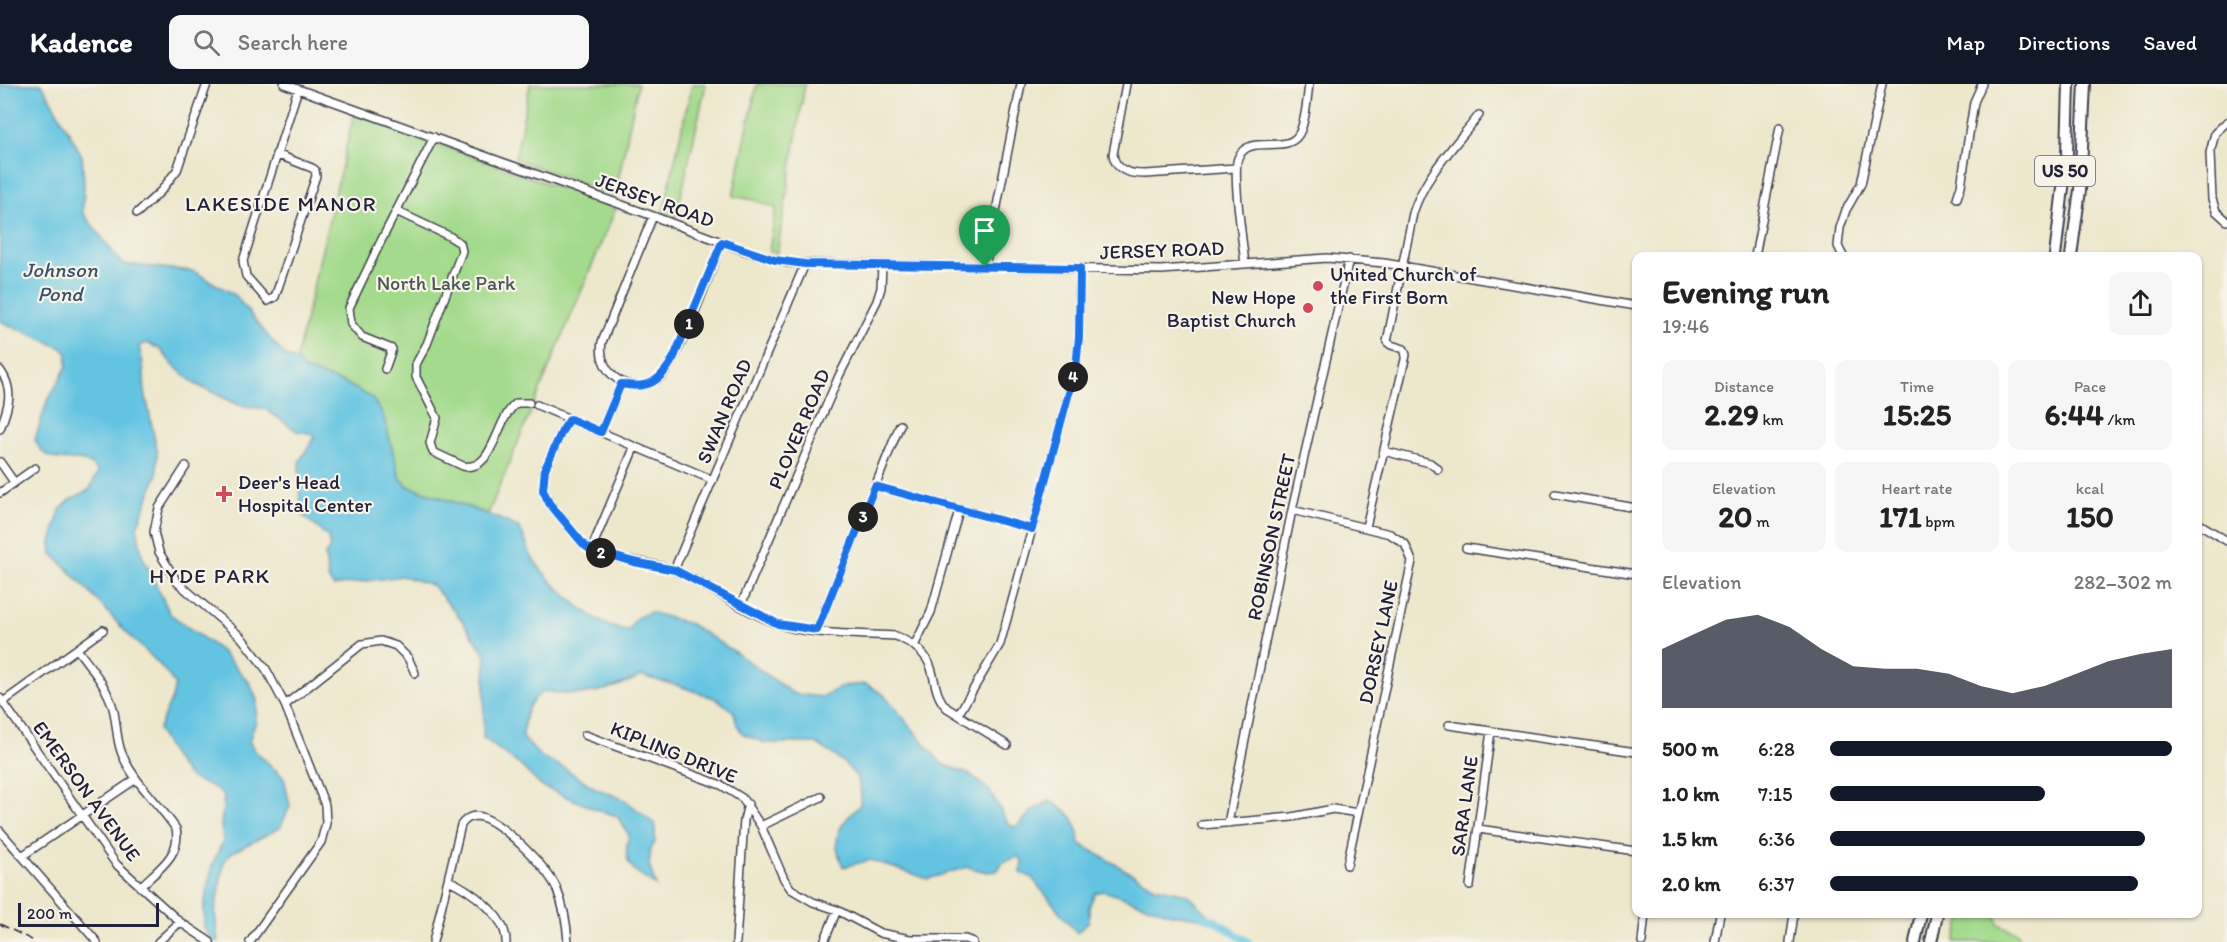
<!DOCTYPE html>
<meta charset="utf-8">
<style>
:root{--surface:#fff;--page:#f6f6f6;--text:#222;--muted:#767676;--accent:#111827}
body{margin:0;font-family:Itim,sans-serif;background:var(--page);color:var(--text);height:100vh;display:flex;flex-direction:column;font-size:22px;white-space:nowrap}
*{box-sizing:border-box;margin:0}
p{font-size:20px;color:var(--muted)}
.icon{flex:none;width:33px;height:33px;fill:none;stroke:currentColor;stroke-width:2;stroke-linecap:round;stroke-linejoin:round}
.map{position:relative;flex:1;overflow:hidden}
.panel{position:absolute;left:1632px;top:168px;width:570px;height:666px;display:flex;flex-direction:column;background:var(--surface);border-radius:12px;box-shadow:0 2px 4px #0004}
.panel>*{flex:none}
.scale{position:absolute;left:18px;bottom:15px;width:141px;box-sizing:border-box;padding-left:6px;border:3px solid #22223b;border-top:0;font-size:16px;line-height:21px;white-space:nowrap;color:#22223b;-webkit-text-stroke:4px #f7f3e8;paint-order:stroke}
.pin{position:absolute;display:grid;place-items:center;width:51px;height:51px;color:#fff;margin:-62px -26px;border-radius:50% 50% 50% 0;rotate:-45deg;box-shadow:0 0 6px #0007}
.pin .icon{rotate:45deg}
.km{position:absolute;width:30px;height:30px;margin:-15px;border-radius:50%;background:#222;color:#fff;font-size:16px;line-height:30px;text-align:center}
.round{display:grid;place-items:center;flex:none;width:63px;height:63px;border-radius:12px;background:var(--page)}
.overview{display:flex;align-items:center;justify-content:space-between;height:102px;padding:0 30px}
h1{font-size:33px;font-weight:700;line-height:45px}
.figures{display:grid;grid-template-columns:repeat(3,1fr);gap:9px;height:102px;padding:6px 30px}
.figures div{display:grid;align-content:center;border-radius:12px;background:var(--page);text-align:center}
.figures b{font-size:30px;font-weight:700}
.figures small{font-size:16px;font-weight:400}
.figures p{font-size:16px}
.chart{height:168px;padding:12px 30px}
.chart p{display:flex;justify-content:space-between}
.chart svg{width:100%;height:108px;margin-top:6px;fill:var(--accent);opacity:.7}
ul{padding:0 30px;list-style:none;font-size:20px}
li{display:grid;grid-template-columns:96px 72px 1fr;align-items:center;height:45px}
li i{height:15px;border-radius:8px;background:var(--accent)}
header{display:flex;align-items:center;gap:36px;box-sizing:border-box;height:84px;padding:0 30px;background:var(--accent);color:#fff}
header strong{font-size:28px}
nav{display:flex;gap:33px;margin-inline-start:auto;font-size:21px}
.search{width:420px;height:54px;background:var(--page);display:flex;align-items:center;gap:15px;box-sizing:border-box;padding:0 21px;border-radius:12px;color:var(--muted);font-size:22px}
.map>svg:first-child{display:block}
.green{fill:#a3da8b;stroke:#627e63;stroke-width:1.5}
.water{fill:#64c4e2;stroke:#43738e;stroke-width:1.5}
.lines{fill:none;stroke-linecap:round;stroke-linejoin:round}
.river{stroke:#64c4e2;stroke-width:8}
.minor-casing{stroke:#404051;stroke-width:10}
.highway-casing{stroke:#404051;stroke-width:14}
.minor{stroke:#fff;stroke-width:7}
.highway{stroke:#fff;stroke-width:10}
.rail{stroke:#22223b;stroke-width:1.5;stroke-dasharray:9 4.5;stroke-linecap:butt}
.route-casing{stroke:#fff;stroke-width:12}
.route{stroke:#1a73e8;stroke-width:8}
.poi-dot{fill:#d1495b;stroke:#f7f3e8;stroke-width:2}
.labels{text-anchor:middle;stroke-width:4.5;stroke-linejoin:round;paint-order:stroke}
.shield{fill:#f7f3e8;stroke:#62616f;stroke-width:1.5}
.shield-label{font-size:18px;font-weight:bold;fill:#22223b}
.street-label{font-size:20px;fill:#22223b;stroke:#f7f3e8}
.poi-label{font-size:20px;fill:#22223b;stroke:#f7f3e8;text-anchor:start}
.park-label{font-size:20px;fill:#495953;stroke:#f7f3e8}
.neighbourhood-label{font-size:21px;letter-spacing:1.5px;fill:#22223b;stroke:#f7f3e8}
.water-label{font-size:21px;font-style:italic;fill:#36536d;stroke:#f7f3e8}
</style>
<header>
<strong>Kadence</strong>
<div class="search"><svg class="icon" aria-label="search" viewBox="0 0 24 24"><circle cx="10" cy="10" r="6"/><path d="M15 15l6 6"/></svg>Search here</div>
<nav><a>Map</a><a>Directions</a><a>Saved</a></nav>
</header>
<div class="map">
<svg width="2227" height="858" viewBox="0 0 2227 858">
<rect width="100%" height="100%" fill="#f7f3e8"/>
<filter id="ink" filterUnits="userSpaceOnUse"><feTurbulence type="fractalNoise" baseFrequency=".0167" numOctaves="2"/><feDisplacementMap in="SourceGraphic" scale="12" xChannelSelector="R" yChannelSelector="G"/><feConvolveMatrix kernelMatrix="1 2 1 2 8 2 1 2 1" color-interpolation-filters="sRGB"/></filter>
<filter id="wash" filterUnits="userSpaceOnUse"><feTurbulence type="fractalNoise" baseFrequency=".008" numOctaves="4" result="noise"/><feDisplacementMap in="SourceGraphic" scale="24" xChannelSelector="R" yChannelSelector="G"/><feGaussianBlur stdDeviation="1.35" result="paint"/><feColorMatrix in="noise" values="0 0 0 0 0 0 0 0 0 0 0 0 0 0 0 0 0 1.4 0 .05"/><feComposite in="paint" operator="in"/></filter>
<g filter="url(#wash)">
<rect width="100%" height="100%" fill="#ede7cc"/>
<!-- green -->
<path class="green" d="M530,0H638L615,112L515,75Z
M692,0H706L676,134L663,129Z
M757,0H805L777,169L769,168L776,124L754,116L733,112Z
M354,30L616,124L488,430L408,402L400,394L383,331L347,300L305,286L296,276Z
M1966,830H1996L1998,840L2018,849L2019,858H1955L1961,837Z"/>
<!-- water -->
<path class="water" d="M0,0H42L82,72L84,99L83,129L122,180L193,187L235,211L272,257L287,273L296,276L305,286L347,300L372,314L383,331L400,394L408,402L493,432L520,444C525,454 528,466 533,475C549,499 599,547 629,546L636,534L650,528L690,540L735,568L794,610L822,613L843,602L866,600L883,610L942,680L971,691L989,706L1009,741L1016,743L1033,726L1049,717C1071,727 1077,736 1080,760L1155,803L1187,810L1214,836L1171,830L1104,807L1095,809L1089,823V837L1077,849L1031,793L1021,789L1022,776L1018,773L1003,778L997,787L987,788L967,783L928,795L870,776L843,783C830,752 838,743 860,721L861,709L857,693L842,677L816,659H765L743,650L737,641L734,628L717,615L676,601L641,592C611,607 577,614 544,607C525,620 524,633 523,654L540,672L564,684L593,703L625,716L655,740V758L651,764L649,781L656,802C632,785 621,782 629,751L617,732L595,725L541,702L521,682L483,654L486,571L461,535L432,501L402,492L333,502L328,495L325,471L330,464L328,453L300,429L299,378L315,353L309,349L297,347L265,325L239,321L195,300L173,281L160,265L147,259L139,262L143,280L145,308L157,367V391L137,443L142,471L170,530L221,567L249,598L257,616L256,637L249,657L255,667L284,694L290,722L280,744L231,769L224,778L215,829L218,858L212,856L204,844V822L212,781L223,757L221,741L224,712C209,696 204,703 191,694C180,686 164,658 158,646L172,614L175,601C162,579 141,564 124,546C100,520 78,494 52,470L51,458L60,426L71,415L89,406L98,388C83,366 62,384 43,368C40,366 37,360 35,356L46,320L67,282V270L62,264L0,237Z"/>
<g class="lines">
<!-- river -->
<path class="river" d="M1204,833L1214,836L1248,858"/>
</g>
</g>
<g filter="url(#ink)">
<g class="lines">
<!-- minor casing -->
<g class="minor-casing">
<path id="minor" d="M284,0L653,132L745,167L788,179L1161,186L1327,174L1384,179L1636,222
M1126,0L1113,70C1115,87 1130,90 1145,90L1236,84
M2227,38L2215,49L2210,69L2212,115L2216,127L2227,137
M276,70L312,84L315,86L316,92L275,213L268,217L246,192L243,177L298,5
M1957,114L1961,102L1974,18L1982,0
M396,127L449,152L460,159L462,167L427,260L416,280V293L437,334L430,359L433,368L463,382C495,388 495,334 517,319H529
M137,129L161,107L177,86L207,0
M653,132L602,258C596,290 632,314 658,295C678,281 711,186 722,158
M1755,172L1780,43
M1843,172L1838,162L1840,144L1846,126L1861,100L1882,0
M1245,180C1243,160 1232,89 1238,74C1249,48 1286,72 1299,50C1306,37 1307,15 1309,0
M985,183L1021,0
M385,285L392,265L362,253L351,240L349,224L380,159L434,53
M0,286C15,306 8,324 0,345
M537,321L713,396
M570,335L562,347L545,385L543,406L549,419L584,461C611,478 649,476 676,487C711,502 742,527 778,540C808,551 862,550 896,552C910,558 926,568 931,584C936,599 935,612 947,624L1007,661
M601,348L621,300
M1384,367L1430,379L1438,385
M0,378L14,398
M186,382L159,424L154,448L159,468L177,498L241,553L266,585L285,621L325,721L326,739L321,758L250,858
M875,402L1032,445
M0,409L35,384
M1555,410L1636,424
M1292,426L1390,450L1405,460L1412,477L1347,781
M2198,439L2227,457
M1366,443L1406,271L1404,265L1391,261L1387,258L1413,129C1425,91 1455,62 1479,31
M1466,464L1636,490
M591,466L634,364
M674,486L805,180
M741,521L839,292L877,217L881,204L882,182
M817,546L900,341
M914,562L931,528L959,426
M77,565C90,583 107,602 113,624C117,639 116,656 122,670C134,699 159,719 176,745C182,771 156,787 140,803
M0,614L116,780L180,838L210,858
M3,618L103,546
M285,621L362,560L381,557L396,562L408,574L415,589
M958,631L1000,560L1032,445L1076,283L1079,253L1080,184
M1449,641L1636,668
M585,651L721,701L742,714L761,742L784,795L791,805L813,818L837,826L880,849L910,855H965L973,858
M1228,739L1292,426L1349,175
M1202,741L1292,733L1333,725L1358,729
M761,742L821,713
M1478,745L1636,767
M0,747L97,858
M22,772L136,695
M448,796C469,805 507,832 506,858
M1470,802L1491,647
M158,858L180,838
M433,858L461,741C465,736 469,732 477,732C500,735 546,783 556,803C563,820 567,840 568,858
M736,858L744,736L748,720
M824,858L837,826
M1642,858L1645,830
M1715,858L1720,830
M1790,858L1794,830"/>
</g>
<!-- highway casing -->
<g class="highway-casing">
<path id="highway" d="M2055,172L2067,70L2069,0
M2071,172L2080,106L2085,0
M1915,858L1921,830
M1931,858L1937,830"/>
</g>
<!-- minor -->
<use href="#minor" class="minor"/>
<!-- highway -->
<use href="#highway" class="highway"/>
<!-- rail -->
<path class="rail" d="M0,840L36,858"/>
</g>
</g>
<g class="lines" filter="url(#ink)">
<!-- route casing -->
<g class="route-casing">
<path id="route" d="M722,158L775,176L805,180L1080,184L1079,253L1076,283L1032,445L875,402L817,546L778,540L675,486L634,478L591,466L584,461L549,419L543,406L545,385L562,347L570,335L601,348L621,300C649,306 661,297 674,273Z"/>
</g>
<!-- route -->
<use href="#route" class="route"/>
</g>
<!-- markers -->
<g class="poi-dot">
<circle cx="1318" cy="202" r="6"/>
<circle cx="1308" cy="224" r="6"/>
<path d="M221 401h6v6h6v6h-6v6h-6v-6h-6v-6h6z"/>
</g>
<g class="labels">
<!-- shield labels -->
<rect class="shield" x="2035" y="72" width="60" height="30" rx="4.5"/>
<g class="shield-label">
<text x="2065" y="93">US 50</text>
</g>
<!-- street labels -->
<g class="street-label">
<text transform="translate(655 116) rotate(20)" y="7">JERSEY ROAD</text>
<text transform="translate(1162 166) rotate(-2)" y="7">JERSEY ROAD</text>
<text transform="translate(724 327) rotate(-67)" y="7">SWAN ROAD</text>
<text transform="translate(799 345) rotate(-67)" y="7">PLOVER ROAD</text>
<text transform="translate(1271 453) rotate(-78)" y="7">ROBINSON STREET</text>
<text transform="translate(1378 558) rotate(-78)" y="7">DORSEY LANE</text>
<text transform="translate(674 668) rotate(22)" y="7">KIPLING DRIVE</text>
<text transform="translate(87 707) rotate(54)" y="7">EMERSON AVENUE</text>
<text transform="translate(1464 722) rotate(-82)" y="7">SARA LANE</text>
</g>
<!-- poi labels -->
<g class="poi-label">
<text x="1330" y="197">United Church of<tspan x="1330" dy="23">the First Born</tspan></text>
<text x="1296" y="220" text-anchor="end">New Hope<tspan x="1296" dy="23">Baptist Church</tspan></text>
<text x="238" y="405">Deer's Head<tspan x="238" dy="23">Hospital Center</tspan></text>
</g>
<!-- park labels -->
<g class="park-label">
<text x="446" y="206">North Lake Park</text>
</g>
<!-- neighbourhood labels -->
<g class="neighbourhood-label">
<text x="281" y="127">LAKESIDE MANOR</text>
<text x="210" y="499">HYDE PARK</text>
</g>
<!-- water labels -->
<g class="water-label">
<text x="60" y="193">Johnson<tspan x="60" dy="24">Pond</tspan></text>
</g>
</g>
</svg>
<div class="scale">200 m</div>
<div class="pin" style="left:985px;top:183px;background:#1e9e55"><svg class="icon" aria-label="arrive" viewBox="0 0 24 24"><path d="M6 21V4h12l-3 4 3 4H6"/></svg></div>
<b class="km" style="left:689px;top:240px">1</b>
<b class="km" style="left:601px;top:469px">2</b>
<b class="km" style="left:863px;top:433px">3</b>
<b class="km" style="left:1073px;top:293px">4</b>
<section class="panel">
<div class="overview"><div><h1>Evening run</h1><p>19:46</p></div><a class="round"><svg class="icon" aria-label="share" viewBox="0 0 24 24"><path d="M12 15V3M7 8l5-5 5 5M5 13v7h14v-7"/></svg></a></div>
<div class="figures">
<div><p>Distance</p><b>2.29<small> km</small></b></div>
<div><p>Time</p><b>15:25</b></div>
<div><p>Pace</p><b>6:44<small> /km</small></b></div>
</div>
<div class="figures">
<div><p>Elevation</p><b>20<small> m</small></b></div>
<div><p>Heart rate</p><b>171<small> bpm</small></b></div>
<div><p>kcal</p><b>150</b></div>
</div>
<div class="chart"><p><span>Elevation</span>282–302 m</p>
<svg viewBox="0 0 160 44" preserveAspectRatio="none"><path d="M0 44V20L10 14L20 8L30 6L40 11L50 20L60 27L70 28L80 28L90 30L100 35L110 38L120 35L130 30L140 25L150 22L160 20V44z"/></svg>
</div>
<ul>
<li><b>500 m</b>6:28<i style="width:100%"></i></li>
<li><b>1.0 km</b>7:15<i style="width:63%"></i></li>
<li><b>1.5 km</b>6:36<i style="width:92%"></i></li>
<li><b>2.0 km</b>6:37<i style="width:90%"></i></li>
</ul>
</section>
</div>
